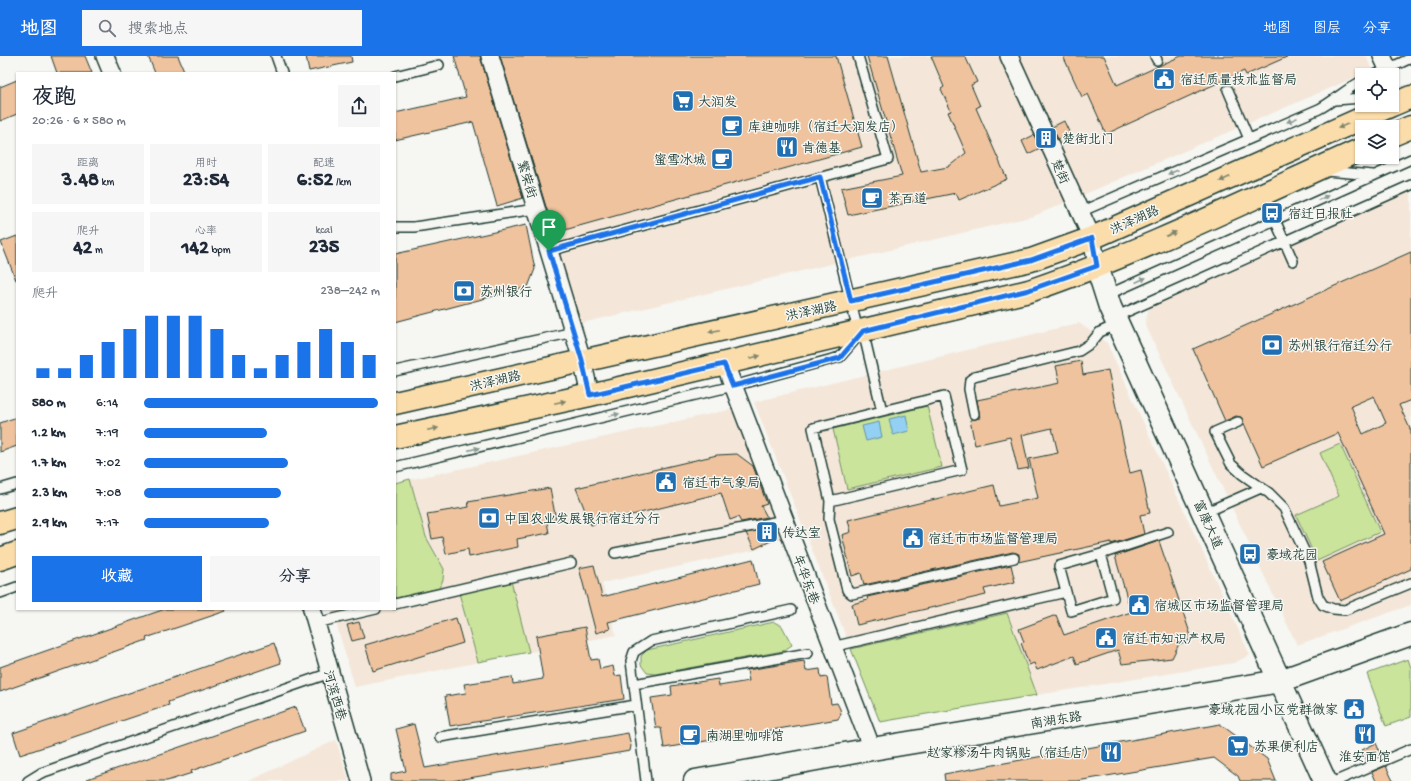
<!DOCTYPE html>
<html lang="zh">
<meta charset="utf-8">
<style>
:root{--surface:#fff;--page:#f6f6f7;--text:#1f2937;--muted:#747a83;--accent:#1a73e8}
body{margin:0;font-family:"Gochi Hand","LXGW WenKai TC",sans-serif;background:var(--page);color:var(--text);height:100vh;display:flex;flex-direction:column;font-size:15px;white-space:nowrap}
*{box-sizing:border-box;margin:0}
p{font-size:13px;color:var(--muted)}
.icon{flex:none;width:22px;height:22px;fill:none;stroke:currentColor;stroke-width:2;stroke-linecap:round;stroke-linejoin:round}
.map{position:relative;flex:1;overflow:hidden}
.sheet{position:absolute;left:16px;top:16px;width:380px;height:538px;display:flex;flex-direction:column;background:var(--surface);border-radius:0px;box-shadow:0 1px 3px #0004}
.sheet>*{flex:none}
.tools{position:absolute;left:1355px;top:12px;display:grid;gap:8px}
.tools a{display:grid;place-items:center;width:44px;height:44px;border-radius:0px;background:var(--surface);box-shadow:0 1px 3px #0004;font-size:20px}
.pin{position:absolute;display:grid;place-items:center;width:34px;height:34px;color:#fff;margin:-41px -17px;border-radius:50% 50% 50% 0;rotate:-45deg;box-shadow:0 0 4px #0007}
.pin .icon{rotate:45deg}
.round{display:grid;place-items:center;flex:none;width:42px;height:42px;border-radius:0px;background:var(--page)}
.summary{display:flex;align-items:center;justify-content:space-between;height:68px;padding:0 16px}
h1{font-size:22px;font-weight:700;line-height:30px}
.metrics{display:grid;grid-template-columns:repeat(3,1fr);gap:6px;height:68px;padding:4px 16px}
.metrics div{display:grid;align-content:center;border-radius:0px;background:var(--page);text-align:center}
.metrics b{font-size:20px;font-weight:700}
.metrics small{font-size:11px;font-weight:400}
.metrics p{font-size:11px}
.chart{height:112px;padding:8px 16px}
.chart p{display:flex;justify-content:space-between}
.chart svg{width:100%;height:72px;margin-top:4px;stroke:var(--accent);stroke-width:6}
.action{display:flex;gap:8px;margin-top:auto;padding:8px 16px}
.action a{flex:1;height:46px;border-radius:0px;background:var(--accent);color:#fff;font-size:16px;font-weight:700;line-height:46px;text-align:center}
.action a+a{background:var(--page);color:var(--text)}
ul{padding:0 16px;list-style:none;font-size:13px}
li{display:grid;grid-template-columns:64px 48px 1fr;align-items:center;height:30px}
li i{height:10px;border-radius:5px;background:var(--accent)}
header{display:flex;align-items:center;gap:24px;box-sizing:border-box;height:56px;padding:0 20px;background:var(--accent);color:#fff}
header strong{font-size:19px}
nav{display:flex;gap:22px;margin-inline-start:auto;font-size:14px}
.search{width:280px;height:36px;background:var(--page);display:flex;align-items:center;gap:10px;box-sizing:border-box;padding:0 14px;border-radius:0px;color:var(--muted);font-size:15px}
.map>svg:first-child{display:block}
.built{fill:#f4e7d9}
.green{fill:#cae49b;stroke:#749068}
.water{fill:#93d0f3;stroke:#6595a7}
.building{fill:#f0c39f;stroke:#1f3d34;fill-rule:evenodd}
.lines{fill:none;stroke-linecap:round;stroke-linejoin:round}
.lane-casing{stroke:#1f3d34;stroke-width:12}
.street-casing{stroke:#1f3d34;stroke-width:20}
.secondary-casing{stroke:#1f3d34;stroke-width:25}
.primary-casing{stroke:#1f3d34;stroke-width:25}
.lane{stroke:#f6f6f2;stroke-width:9}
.street{stroke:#f6f6f2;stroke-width:17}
.secondary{stroke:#f6f6f2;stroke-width:22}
.primary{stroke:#faddab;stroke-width:22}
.oneway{fill:#8a9a93}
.oneway2{fill:#82856a}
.route-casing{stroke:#fff;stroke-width:8}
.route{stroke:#1a73e8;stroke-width:5}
.labels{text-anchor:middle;stroke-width:3;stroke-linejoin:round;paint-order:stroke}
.poi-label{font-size:13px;fill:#1f3d34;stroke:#f6f6f2;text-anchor:start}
.street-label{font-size:13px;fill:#1f3d34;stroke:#f6f6f2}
</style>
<header>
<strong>地图</strong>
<div class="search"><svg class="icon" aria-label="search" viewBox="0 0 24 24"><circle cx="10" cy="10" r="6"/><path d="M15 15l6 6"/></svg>搜索地点</div>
<nav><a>地图</a><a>图层</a><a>分享</a></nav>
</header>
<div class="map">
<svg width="1411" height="725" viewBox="0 0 1411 725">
<rect width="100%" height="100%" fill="#f6f6f2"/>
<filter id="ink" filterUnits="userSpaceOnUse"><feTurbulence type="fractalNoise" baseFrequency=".025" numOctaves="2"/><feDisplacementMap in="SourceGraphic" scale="8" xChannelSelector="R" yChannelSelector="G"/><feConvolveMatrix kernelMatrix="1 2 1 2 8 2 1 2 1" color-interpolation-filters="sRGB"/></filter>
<g filter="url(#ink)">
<!-- built -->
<path class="built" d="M495,0H1366L1372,14L1034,160L578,268Z
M1411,124V549L1297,589L1145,268L1152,240Z
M1079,267L1107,287L1250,599L1234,607L1037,639L1007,557L851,593L754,346Z
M733,353L781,482L756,494L602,527L616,579L355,631L332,553H395V427Z
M336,684L349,725H249Z"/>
<!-- green -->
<path class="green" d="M927,350L942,411L847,433L833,373Z
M1340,388L1380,476L1317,505L1296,459L1339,440L1320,397Z
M410,423L426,481L444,513L443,524L439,532L395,542V427Z
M511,525L529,596L478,606L459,537Z
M1007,557L1037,639L880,666L851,593Z
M774,566L782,570L792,589L783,595L655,618L647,617L641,609V600L647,594Z
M1408,603L1411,612V661L1386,670L1367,618Z"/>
<!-- water -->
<path class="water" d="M906,359L909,375L893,379L889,363Z
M879,366L882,381L866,385L862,370Z"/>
<!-- building -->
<path class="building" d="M51,0H85L92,17H57Z
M148,0H178L185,17H155Z
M306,0H351L352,6L309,15Z
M454,0H480L523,142L497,150L473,66L395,84V57L466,41Z
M500,0H836L862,91L554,177Z
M867,0H888L921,116L948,111L966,97L948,56L951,55L941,33L944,31L931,0H965L977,26L971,29L980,50L976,52L1007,123L959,144L956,137L848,159L841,132L902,120Z
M1063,0H1104L1117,29L1181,0H1289L1246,19L1244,15L1106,78L1088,38L1082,41Z
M17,24V58L0,65V31Z
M1064,65L1070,78L1058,83L1052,71Z
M1034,79L1040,92L1028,98L1022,85Z
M526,169L535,213L528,231L395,266V198Z
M17,180V224H16L1,186Z
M1411,196V344L1399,349L1411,375V513L1340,545L1322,506L1384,478L1338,377L1263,410L1241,361L1236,360L1225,365L1193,293ZM1374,340L1386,367L1363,378L1351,350Z
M1081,305L1083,319L1108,314L1130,417L1141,414L1150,457L1140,459L1144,478L1111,488V486L1018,506L1019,498L1013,496L864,529L861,517L852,520L842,479L851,476L848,464L994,429L999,450L1038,442L1029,403L1058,397L1052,372L1022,379L1029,412L1018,414L1010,381L975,389L970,364L980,362L977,344L1060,327L1056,310Z
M17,361V390L0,396V367Z
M737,398L753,410L767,448L761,450L767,461L741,466L738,461L730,464L721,437L591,469L576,432L717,399Z
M550,432L556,464L547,466L549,477L517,483L518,491L469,501L468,493L446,498L442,481L432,483L427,458L469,451L468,446Z
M772,472L777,482L754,493L746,477Z
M1159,485L1192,583L1179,588L1172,602L1122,608L1118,594L1077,608L1074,600L1037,614L1034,607L1029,609L1021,587L1024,586L1019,573L1056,559L1064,579L1131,556L1115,500Z
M753,503L759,528L608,566L610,573L596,577L579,512L594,509L602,541Z
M1011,509L1015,526L984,533L986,539L857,569L852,548L868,544L867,541Z
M165,553H225L226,555L146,582L147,584L0,636V611Z
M456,562L463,587L373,615L365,589Z
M359,566L364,582L352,585L347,569Z
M585,571L591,604L598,603L600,613L613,610L615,620L621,619L624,643L450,670L445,640L466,637L464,628L512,621L513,628L543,623L536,580Z
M274,587L281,607L168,646L169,649L20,699L13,677Z
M804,605L806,615L820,613L821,622L827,621L831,648L837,647L840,653L841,658L838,663L664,692L661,672H656L651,642L672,639L671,630L718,623L719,630L749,625L747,614Z
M296,651L305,675L191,715L192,717L167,725H88L87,723Z
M414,668L425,712L628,677L631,690L630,695L451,725H391V718L406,715L396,673Z
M1220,668L1267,703L1276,725H1240L1238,720L1214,702L1077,725H945L944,718Z
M1376,687L1381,699L1367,705L1362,694Z
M1386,710L1393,725H1376L1372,716Z"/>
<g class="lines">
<!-- lane casing -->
<g class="lane-casing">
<path id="lane" d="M276,0L282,17
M1155,0L1157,4
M1375,19L1411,2
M395,20L439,9
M1228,34L1249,83
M1335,44L1362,42
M1326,115L1373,119
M820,121L858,275
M1080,156L1319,53C1334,45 1346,33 1362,25
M1275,164L1293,205
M395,171H414L536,153
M549,195L888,103L858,0
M1107,239L1411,103
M1115,261L1411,129
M863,275L882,355L944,340L962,414L830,445L813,372L882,355
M395,315L574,276
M974,358L969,333L970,324L974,321L1079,295L1091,287L1100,276L1118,268
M1238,366L1215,376L1231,408L1242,418L1269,437L1284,452L1309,505L1318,541L1323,549L1333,553L1345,554L1411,527
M395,411L733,330L840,301L859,279
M0,433L17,428
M830,445L829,463L847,534L852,538L1014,502
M1204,457L1261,432
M615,497L784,464
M1101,498L1168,476
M0,537L17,531
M395,548L571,507
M316,567L376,553
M832,591L1066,536L1071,555L1113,542L1101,498L1059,510L1066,536
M634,628L808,597
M440,681L636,649
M28,725L41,717L330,617
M646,725L631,605L634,596L651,585L791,554
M1336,725L1411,693"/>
</g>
<!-- street casing -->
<g class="street-casing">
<path id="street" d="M105,0L112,17
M490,0L582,304L590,339
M1009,0L1092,182L1097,210
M1382,0L1388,13
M725,308L872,693
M312,553L361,725"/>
</g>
<!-- secondary casing -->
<g class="secondary-casing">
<path id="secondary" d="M1097,210L1110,251L1325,725
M695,725L872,693L1280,625L1411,578"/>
</g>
<!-- primary casing -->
<g class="primary-casing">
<path id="primary" d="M1392,49L1411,41
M1392,79L1411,71
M395,347L1031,204L1092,182L1392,49
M395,381L590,339L1029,235C1143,196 1252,142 1362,93
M0,467L17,462
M0,503L17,497"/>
</g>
<!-- lane -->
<use href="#lane" class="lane"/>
<!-- street -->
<use href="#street" class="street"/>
<!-- secondary -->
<use href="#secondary" class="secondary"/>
<!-- primary -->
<use href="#primary" class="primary"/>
</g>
<!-- one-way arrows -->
<defs><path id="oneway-solid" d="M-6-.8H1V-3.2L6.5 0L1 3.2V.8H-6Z"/></defs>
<g class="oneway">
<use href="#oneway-solid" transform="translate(1292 64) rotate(157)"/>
<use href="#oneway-solid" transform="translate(1173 116) rotate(157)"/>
<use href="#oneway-solid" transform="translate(1323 142) rotate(-24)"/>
<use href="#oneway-solid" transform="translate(1141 224) rotate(-24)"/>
<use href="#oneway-solid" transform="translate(614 359) rotate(-14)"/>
<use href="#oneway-solid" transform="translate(474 393) rotate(-13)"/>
</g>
<g class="oneway2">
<use href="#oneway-solid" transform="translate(1343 70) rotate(156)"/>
<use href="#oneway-solid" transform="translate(1225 123) rotate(156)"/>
<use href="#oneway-solid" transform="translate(1171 178) rotate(-24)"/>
<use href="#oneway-solid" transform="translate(714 275) rotate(168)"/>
<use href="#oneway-solid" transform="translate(755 301) rotate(-14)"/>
<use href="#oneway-solid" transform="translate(560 346) rotate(-12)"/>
<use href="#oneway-solid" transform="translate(433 373) rotate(-12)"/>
</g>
</g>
<g class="lines" filter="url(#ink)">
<!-- route casing -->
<g class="route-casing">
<path id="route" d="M820,121L851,245L1031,204L1092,182L1097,210L1029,234L863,275L840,302L733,330L724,308L590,339L582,304L549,195Z"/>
</g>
<!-- route -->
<use href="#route" class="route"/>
</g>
<!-- icons -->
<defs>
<g id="civic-square" transform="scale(1.15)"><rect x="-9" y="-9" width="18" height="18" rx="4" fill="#1f6fb2" stroke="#f6f6f2"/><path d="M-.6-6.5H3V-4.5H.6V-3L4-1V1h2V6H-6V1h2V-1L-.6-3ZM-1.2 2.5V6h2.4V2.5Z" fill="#fff"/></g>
<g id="supermarket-square" transform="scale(1.15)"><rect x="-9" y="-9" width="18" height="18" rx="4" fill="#1f6fb2" stroke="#f6f6f2"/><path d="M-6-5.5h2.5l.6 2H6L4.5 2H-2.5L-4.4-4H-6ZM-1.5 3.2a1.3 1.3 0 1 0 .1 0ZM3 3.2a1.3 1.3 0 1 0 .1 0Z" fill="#fff"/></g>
<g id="cafe-square" transform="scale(1.15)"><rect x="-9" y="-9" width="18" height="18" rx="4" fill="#1f6fb2" stroke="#f6f6f2"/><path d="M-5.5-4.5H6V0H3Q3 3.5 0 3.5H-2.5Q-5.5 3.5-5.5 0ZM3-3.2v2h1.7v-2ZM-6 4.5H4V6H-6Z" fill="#fff"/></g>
<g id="building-square" transform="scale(1.15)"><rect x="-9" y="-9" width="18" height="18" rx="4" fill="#1f6fb2" stroke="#f6f6f2"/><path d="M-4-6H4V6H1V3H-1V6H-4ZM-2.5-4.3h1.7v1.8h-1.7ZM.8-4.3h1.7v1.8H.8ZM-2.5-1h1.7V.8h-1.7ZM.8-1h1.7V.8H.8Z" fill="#fff"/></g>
<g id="restaurant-square" transform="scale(1.15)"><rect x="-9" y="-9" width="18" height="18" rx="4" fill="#1f6fb2" stroke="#f6f6f2"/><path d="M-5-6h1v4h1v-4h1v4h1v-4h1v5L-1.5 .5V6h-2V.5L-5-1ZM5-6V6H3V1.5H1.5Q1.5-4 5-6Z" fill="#fff"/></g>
<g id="bus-square" transform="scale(1.15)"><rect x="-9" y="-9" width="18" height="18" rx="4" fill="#1f6fb2" stroke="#f6f6f2"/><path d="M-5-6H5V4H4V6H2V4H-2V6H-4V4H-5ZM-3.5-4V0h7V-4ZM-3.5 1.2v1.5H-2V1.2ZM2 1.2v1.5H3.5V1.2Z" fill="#fff"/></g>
<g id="bank-square" transform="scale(1.15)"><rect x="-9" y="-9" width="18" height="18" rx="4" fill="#1f6fb2" stroke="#f6f6f2"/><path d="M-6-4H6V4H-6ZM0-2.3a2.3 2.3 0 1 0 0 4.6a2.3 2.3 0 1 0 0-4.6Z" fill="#fff"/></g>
</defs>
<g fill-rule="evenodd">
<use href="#civic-square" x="1164" y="23"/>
<use href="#supermarket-square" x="683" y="45"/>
<use href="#cafe-square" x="732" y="70"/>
<use href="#building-square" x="1046" y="82"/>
<use href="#restaurant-square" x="787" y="91"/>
<use href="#cafe-square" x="722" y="103"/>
<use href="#cafe-square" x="872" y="142"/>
<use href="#bus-square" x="1272" y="157"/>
<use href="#bank-square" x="464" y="235"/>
<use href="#bank-square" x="1272" y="289"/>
<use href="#civic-square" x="666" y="426"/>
<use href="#bank-square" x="489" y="462"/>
<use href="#building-square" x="767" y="476"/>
<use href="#civic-square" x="913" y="482"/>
<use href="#bus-square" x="1250" y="498"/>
<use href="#civic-square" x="1139" y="549"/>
<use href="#civic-square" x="1106" y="582"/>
<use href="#civic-square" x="1354" y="653"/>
<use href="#restaurant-square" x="1365" y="678"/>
<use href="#cafe-square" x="690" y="679"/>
<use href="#supermarket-square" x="1238" y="690"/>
<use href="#restaurant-square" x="1111" y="696"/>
</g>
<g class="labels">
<!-- poi labels -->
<g class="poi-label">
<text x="1180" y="28">宿迁质量技术监督局</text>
<text x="698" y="50">大润发</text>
<text x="748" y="75">库迪咖啡（宿迁大润发店）</text>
<text x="1062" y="87">楚街北门</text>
<text x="802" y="96">肯德基</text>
<text x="706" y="108" text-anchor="end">蜜雪冰城</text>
<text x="888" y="147">茶百道</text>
<text x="1288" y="162">宿迁日报社</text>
<text x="480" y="240">苏州银行</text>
<text x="1288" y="294">苏州银行宿迁分行</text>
<text x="682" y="431">宿迁市气象局</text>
<text x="504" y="467">中国农业发展银行宿迁分行</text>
<text x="782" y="481">传达室</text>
<text x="928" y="487">宿迁市市场监督管理局</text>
<text x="1266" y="503">豪域花园</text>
<text x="1154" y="554">宿城区市场监督管理局</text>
<text x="1122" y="587">宿迁市知识产权局</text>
<text x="1338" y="658" text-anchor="end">豪域花园小区党群微家</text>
<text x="706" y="684">南湖里咖啡馆</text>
<text x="1254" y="695">苏果便利店</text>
<text x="1096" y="701" text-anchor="end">赵家糁汤牛肉锅贴（宿迁店）</text>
<text x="1365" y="705" text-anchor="middle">淮安面馆</text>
</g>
<!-- street labels -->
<g class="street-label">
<text transform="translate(1061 115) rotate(66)" y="5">楚街</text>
<text transform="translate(528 123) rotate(73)" y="5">繁荣街</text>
<text transform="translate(1134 163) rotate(-24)" y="5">洪泽湖路</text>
<text transform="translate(811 254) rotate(-12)" y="5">洪泽湖路</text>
<text transform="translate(495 324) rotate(-13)" y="5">洪泽湖路</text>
<text transform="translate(1209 468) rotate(66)" y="5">富康大道</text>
<text transform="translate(807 523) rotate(69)" y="5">年华东巷</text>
<text transform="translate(336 639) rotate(74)" y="5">河滨西巷</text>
<text transform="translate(1056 663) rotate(-9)" y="5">南湖东路</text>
</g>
</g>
</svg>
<div class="tools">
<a><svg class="icon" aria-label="locate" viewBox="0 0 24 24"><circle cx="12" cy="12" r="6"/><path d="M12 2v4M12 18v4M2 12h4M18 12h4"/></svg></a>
<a><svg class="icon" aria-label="layers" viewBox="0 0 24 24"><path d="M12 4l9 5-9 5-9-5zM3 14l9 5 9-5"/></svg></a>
</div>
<div class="pin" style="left:549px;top:195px;background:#1e9e55"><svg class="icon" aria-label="arrive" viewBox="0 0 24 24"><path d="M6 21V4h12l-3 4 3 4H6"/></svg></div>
<section class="sheet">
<div class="summary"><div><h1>夜跑</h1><p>20:26 · 6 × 580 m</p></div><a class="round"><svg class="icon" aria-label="share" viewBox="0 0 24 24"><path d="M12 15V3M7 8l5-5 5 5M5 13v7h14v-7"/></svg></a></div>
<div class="metrics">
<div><p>距离</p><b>3.48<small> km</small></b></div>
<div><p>用时</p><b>23:54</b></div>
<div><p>配速</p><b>6:52<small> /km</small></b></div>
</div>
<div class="metrics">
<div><p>爬升</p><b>42<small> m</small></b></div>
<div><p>心率</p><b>142<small> bpm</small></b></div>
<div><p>kcal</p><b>235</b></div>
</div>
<div class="chart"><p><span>爬升</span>238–242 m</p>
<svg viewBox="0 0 160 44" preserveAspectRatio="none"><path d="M5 44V38M15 44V38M25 44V30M35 44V22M45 44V14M55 44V6M65 44V6M75 44V6M85 44V14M95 44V30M105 44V38M115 44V30M125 44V22M135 44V14M145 44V22M155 44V30"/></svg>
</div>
<ul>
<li><b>580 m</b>6:14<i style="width:99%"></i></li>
<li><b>1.2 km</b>7:19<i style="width:52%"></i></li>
<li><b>1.7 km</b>7:02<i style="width:61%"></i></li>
<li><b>2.3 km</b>7:08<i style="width:58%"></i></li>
<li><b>2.9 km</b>7:17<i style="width:53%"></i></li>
</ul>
<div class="action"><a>收藏</a><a>分享</a></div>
</section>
</div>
